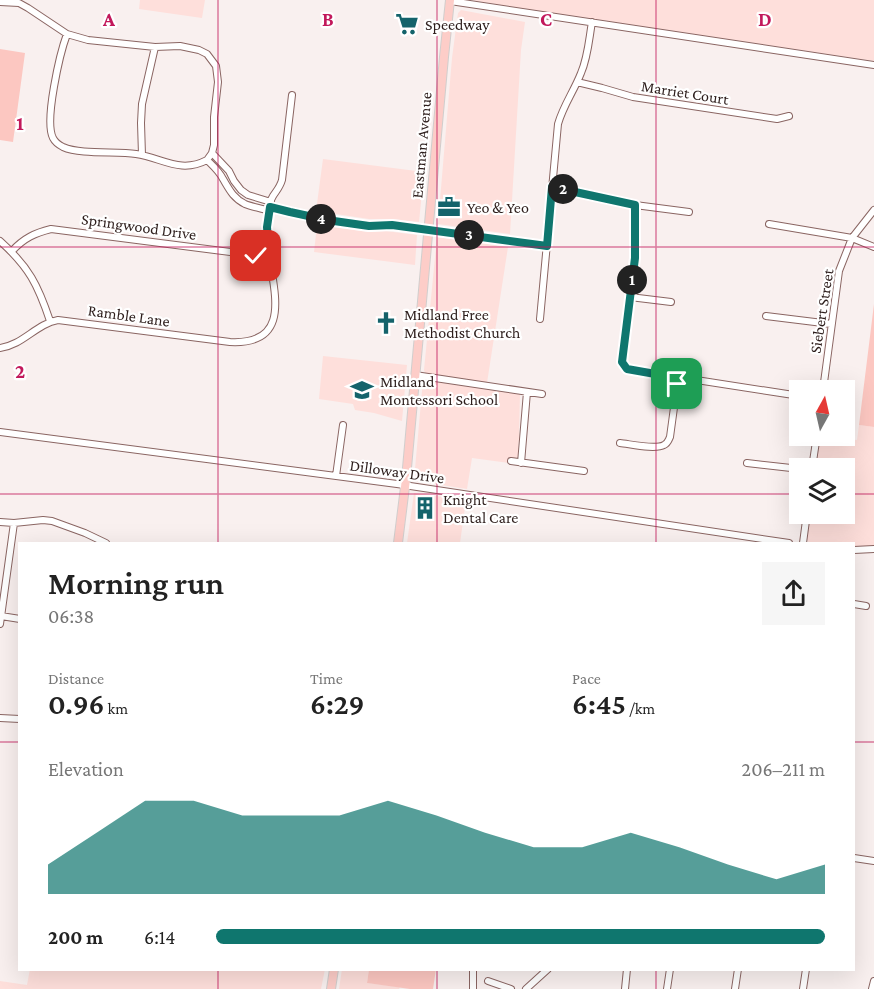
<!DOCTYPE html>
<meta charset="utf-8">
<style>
:root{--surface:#fff;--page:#f6f6f6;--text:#222;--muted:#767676;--accent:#0f766e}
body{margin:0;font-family:"Crimson Pro",serif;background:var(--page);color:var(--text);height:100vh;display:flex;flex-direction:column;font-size:22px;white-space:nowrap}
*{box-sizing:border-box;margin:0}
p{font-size:20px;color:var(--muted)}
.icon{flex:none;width:33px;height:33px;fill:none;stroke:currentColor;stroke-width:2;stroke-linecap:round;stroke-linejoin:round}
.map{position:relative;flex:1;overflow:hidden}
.drawer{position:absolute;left:18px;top:542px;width:837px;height:429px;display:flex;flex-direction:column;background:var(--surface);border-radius:0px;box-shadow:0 6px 24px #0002}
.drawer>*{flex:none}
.needle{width:39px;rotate:8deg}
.fabs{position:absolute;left:789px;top:380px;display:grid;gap:12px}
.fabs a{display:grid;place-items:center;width:66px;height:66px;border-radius:0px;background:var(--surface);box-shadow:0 6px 24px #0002;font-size:30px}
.pin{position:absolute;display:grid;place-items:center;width:51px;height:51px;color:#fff;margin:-26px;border-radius:12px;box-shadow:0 3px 9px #0006}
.km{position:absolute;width:30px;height:30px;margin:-15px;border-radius:50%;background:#222;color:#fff;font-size:16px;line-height:30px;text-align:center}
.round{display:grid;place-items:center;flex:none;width:63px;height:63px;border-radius:0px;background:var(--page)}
.overview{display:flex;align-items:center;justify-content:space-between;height:102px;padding:0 30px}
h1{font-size:33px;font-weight:600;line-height:45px}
.figures{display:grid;grid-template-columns:repeat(3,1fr);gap:9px;height:102px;padding:6px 30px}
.figures div{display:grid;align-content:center}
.figures b{font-size:30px;font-weight:600}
.figures small{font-size:16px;font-weight:400}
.figures p{font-size:16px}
.chart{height:168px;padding:12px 30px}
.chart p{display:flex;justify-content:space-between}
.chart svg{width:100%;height:108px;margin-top:6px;fill:var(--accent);opacity:.7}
ul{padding:0 30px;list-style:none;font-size:20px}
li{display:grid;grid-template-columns:96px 72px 1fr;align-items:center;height:45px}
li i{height:15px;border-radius:8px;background:var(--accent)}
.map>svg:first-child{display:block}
.built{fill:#fedfdb}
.green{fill:#fcc7c1}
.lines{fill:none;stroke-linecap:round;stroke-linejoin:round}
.minor-casing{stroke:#8a6562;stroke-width:8}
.major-casing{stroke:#d1cecd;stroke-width:10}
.minor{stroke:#fff;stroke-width:6}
.major{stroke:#fdcdc8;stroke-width:8}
.route-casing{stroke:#fff;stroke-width:12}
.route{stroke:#0f766e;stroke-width:8}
.grid{fill:none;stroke:#c2185b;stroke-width:1.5;stroke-opacity:0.55}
.labels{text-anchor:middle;stroke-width:4.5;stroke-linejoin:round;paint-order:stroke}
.poi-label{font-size:16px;fill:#2d1e1c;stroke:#fff;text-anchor:start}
.street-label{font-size:16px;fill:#2d1e1c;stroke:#fff}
.grid-label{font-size:20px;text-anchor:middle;font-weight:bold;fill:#c2185b;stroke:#fff;stroke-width:4.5;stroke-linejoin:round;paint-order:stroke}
</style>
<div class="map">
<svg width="874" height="989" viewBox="0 0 874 989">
<rect width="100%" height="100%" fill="#f9f0ef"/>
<!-- built -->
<path class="built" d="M140,0H205L202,18L139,9Z
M471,0H874V61L514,7Z
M461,10L525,22L521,50L510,234L438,224L452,58L458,13Z
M323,159L424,172L419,222L393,219H369L316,211Z
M317,225L369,232L386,231L417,235L415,265L314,252Z
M437,237L508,247L487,383L433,375L425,373L424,370Z
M323,356L407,365L402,421L374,413L355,410L353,404L319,399Z
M423,380L520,394L519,436L518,455L517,459H510L509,463L472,458L467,489L416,481L414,480Z
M859,425L874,427V546H854V543H821L808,542L807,539L810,513H844V468H816L820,435L857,440Z
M414,493L466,500L460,543H407Z
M30,969H325L321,989H0V981L27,985Z
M342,969H369L367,983L400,987L399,989H339Z"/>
<!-- green -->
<path class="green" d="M0,49L25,53L13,142L0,140Z
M874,304V427L859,425Z
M369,969H436L433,989H410L367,983Z"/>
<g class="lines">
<!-- minor casing -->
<g class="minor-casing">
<path id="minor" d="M450,1L874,65
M0,2L19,3L28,8L67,34L88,40L155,47L180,46L199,50L207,54L216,66L218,82L214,117V145L212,153L207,160
M67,34C60,53 44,121 53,138C55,142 59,145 63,147C81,155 116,151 136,154C163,158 180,174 207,160
M577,82L602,88L633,97L777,119L789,116
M212,153L229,171L234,181L241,190L248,195L271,202
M142,155L141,123L142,104L155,47
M207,160C213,166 219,171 223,179C229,189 233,198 245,204C252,207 261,208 269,211
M552,187L635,205L689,212
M635,205V258L622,357C622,365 625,369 632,370L800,396
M270,206C309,218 351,227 392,225L547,246
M769,224L852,238L874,247
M0,241C29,267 38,285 50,321
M12,251C24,238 35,233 51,229L269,257
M630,297L671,302
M766,316L831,324
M540,319L558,124C563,106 574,91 581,73C588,57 589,39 592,22
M0,348C23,345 36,324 58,320L230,342C288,345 276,299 270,261C268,247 267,232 268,219C268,212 269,202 273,196C277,190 280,187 282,180L292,95
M415,375L542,394
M823,390L839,271L852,238L874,210
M0,432L397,484L789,543
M620,443C630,444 655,450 664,445C668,443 668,441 670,437L678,378
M511,461L584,471
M521,463L527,392
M747,463L800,469
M812,468L817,435
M336,476L343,425
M0,522L14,523L43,520L52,521L85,533L106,543
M803,543L807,513
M854,550L874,549
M854,604L866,606
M1,616L20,619
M0,624L14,523
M0,718L20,719
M854,858L874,861
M488,981L511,989
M473,989V969
M526,989L548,969
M625,989L627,969
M667,989L670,969
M735,989L738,969
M803,989L806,969
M872,989L874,981"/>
</g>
<!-- major casing -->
<g class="major-casing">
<path id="major" d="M398,543L406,479L444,57L450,0
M331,989L334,969"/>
</g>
<!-- minor -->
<use href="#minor" class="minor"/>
<!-- major -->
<use href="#major" class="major"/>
</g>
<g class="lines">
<!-- route casing -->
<g class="route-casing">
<path id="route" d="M256,256H269L267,227L270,207L290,212L327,220L369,226L392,225L547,246L552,187L635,205V258L622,362L627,369L678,378L677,384"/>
</g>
<!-- route -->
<use href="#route" class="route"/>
</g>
<!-- grid -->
<path class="grid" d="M218,0V543M437,0V543M656,0V543M0,247H874M0,494H800M844,494H874M0,742H20M854,742H874M218,969V989M437,969V989M656,969V989"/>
<!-- icons -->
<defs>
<g id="supermarket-bare" transform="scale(1.8)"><path d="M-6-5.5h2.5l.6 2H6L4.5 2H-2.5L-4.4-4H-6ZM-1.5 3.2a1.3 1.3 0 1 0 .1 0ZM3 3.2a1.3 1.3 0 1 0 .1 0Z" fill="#14636b" stroke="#fff" stroke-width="2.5" paint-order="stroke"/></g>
<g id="office-bare" transform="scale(1.8)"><path d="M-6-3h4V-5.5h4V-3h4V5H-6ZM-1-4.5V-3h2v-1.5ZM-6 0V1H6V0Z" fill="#14636b" stroke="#fff" stroke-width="2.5" paint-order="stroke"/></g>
<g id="church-bare" transform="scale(1.8)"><path d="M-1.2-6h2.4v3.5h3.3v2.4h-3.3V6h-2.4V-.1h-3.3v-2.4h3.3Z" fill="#14636b" stroke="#fff" stroke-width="2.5" paint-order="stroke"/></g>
<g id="school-bare" transform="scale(1.8)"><path d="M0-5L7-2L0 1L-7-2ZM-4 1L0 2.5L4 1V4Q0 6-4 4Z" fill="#14636b" stroke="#fff" stroke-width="2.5" paint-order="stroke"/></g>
<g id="building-bare" transform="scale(1.8)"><path d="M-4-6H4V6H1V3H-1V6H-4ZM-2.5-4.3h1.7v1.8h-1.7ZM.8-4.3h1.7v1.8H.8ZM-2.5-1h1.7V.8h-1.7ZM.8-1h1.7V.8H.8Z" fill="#14636b" stroke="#fff" stroke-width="2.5" paint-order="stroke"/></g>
</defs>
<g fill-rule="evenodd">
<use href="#supermarket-bare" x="407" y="24"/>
<use href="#office-bare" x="449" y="207"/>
<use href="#church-bare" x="386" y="323"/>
<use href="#school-bare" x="362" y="390"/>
<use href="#building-bare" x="425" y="508"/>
</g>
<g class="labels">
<!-- poi labels -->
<g class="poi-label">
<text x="425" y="30">Speedway</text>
<text x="467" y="213">Yeo &amp; Yeo</text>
<text x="404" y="320">Midland Free<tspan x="404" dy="18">Methodist Church</tspan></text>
<text x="380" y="387">Midland<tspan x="380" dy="18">Montessori School</tspan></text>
<text x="443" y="505">Knight<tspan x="443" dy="18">Dental Care</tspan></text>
</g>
<!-- street labels -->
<g class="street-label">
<text transform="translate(685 92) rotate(9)" y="6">Marriet Court</text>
<text transform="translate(421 145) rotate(-85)" y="6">Eastman Avenue</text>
<text transform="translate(139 226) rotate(8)" y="6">Springwood Drive</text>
<text transform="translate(821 311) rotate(-81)" y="6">Siebert Street</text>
<text transform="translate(129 315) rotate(8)" y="6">Ramble Lane</text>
<text transform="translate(397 471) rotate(8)" y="6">Dilloway Drive</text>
</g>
</g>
<g class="grid-label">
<text x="109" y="26">A</text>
<text x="328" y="26">B</text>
<text x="546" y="26">C</text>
<text x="765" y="26">D</text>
<text x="20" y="130">1</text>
<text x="20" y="378">2</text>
</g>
</svg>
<div class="fabs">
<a><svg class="needle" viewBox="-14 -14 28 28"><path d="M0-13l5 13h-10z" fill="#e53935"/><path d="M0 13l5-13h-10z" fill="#767676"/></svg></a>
<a><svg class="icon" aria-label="layers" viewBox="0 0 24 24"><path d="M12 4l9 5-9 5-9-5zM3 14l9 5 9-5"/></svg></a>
</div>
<div class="pin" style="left:677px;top:384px;background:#1e9e55"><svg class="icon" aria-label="arrive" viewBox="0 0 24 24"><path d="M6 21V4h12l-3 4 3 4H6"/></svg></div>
<div class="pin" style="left:256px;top:256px;background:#d93025"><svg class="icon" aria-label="check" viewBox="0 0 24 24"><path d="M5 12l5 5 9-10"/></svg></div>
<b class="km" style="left:632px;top:280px">1</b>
<b class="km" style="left:563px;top:189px">2</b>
<b class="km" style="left:469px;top:235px">3</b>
<b class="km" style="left:321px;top:219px">4</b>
<section class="drawer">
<div class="overview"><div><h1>Morning run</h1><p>06:38</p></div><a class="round"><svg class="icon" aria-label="share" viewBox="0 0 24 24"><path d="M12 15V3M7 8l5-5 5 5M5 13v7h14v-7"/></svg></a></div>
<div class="figures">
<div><p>Distance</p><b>0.96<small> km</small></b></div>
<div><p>Time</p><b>6:29</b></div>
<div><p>Pace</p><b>6:45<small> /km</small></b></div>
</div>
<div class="chart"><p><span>Elevation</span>206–211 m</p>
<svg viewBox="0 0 160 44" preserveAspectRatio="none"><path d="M0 44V32L10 19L20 6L30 6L40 12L50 12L60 12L70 6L80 12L90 19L100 25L110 25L120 19L130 25L140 32L150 38L160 32V44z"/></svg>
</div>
<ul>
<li><b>200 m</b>6:14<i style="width:100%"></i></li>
</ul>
</section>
</div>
